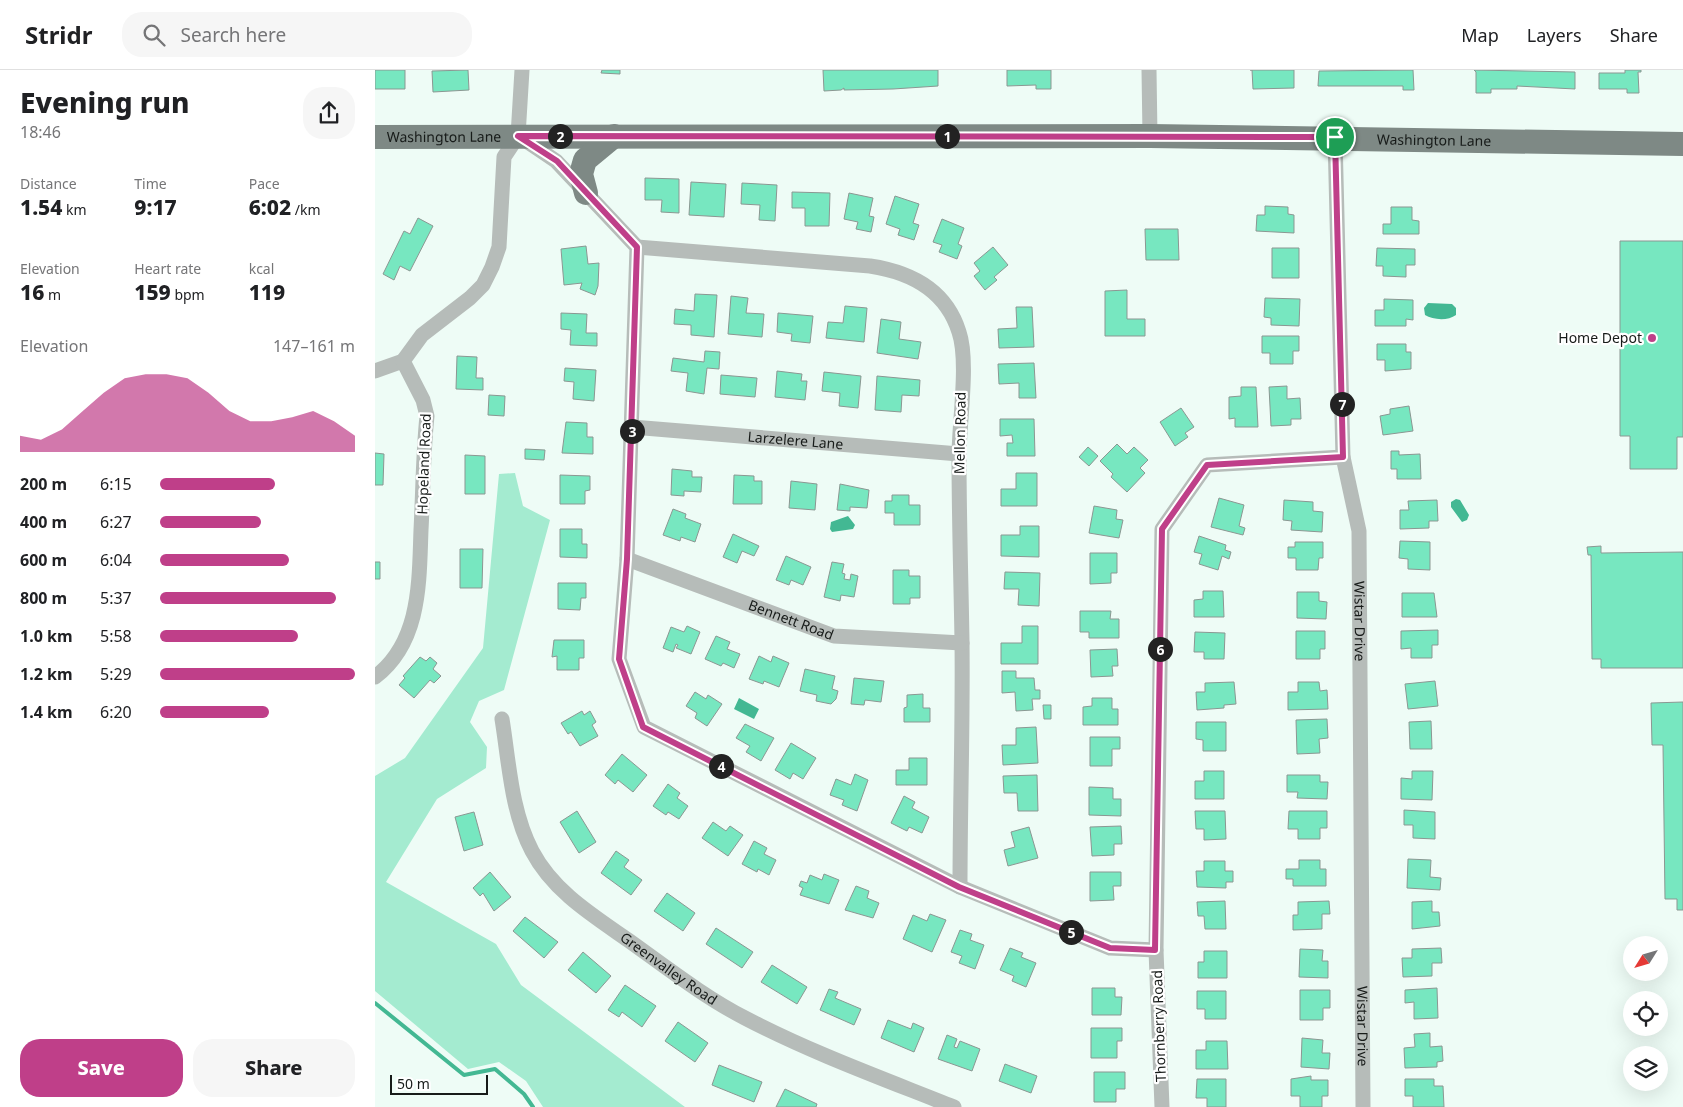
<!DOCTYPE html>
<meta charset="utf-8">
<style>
:root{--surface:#fff;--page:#f6f6f6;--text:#202124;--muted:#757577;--line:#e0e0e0;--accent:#bf3f89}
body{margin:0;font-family:"Noto Sans",sans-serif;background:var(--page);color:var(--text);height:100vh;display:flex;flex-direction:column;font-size:19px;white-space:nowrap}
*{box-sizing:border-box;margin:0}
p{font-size:16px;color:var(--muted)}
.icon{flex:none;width:28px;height:28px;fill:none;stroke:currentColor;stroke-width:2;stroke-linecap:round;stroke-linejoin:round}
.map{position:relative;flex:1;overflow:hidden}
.panel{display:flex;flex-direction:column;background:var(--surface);width:375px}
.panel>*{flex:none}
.needle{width:32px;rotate:233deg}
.tools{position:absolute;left:1248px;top:866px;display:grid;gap:10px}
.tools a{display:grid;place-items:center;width:45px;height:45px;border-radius:50%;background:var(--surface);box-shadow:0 5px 20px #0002;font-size:25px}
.scale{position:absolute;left:15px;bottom:12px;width:98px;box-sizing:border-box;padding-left:5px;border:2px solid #171b19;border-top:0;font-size:14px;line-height:18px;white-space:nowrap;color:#171b19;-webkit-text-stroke:4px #fff;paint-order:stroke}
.pin{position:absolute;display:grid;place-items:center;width:42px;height:42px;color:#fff;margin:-21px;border:2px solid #fff;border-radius:50%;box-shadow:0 1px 5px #0007}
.km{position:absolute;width:25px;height:25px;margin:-12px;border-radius:50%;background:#222;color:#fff;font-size:14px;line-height:25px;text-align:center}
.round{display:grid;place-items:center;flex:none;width:52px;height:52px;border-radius:20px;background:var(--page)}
.summary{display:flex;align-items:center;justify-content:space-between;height:85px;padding:0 20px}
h1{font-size:28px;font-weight:800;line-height:38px}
.metrics{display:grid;grid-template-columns:repeat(3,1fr);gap:8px;height:85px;padding:5px 20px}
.metrics div{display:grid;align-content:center}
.metrics b{font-size:21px;font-weight:800}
.metrics small{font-size:14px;font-weight:400}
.metrics p{font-size:14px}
.chart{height:140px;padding:10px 20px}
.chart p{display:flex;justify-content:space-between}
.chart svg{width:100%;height:90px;margin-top:5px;fill:var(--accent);opacity:.7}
.button{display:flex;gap:10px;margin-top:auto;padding:10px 20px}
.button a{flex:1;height:58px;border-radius:20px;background:var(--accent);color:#fff;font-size:20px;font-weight:800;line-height:58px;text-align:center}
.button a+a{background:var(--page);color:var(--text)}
ul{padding:0 20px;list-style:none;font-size:16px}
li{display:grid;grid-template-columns:80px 60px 1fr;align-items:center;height:38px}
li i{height:12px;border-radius:6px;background:var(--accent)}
header{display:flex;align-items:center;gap:30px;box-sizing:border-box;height:70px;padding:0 25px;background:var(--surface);border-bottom:1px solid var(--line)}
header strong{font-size:24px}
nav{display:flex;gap:28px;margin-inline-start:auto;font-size:18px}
.search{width:350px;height:45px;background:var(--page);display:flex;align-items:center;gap:12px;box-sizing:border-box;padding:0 18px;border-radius:20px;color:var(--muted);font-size:19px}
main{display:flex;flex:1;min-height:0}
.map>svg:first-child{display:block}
.green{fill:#a4ebd0}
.water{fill:#43b893}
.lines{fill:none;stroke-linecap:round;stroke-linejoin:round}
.stream{stroke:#43b893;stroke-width:4}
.building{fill:#77e7c0;stroke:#8b9792}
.street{stroke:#b6bcb9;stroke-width:15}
.primary{stroke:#7e8985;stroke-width:24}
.route-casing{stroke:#fff;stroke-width:10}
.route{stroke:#bf3f89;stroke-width:6}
.poi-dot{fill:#bf3f89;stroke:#fff;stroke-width:2}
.labels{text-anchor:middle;stroke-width:4.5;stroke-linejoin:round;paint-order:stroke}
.street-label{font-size:14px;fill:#171b19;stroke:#fff}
.poi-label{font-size:14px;fill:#171b19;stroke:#fff;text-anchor:end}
</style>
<header>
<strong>Stridr</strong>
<div class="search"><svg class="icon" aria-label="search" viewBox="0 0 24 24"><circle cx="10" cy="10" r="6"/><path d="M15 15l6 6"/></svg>Search here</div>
<nav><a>Map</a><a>Layers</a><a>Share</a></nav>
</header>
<main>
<section class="panel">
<div class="summary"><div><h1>Evening run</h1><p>18:46</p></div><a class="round"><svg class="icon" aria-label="share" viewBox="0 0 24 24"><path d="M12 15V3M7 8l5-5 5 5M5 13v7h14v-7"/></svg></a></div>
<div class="metrics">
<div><p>Distance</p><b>1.54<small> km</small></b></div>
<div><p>Time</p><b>9:17</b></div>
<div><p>Pace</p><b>6:02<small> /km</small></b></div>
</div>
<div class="metrics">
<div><p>Elevation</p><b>16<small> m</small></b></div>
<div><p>Heart rate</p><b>159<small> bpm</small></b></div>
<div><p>kcal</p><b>119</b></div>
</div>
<div class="chart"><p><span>Elevation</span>147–161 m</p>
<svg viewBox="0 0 160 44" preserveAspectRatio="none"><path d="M0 44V36L10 38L20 33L30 24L40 15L50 8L60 6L70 6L80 8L90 15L100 24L110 29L120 29L130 27L140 24L150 29L160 36V44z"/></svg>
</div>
<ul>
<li><b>200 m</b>6:15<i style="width:59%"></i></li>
<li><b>400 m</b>6:27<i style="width:52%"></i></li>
<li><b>600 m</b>6:04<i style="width:66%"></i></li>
<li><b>800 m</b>5:37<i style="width:90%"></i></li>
<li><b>1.0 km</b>5:58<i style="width:71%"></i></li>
<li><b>1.2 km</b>5:29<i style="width:100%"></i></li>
<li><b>1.4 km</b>6:20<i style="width:56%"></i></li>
</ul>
<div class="button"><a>Save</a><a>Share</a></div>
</section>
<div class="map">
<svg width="1308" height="1037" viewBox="0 0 1308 1037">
<rect width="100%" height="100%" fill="#eefcf6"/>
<!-- green -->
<path class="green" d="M140,403L148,436L175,450L129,620L104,631L95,652L112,677L111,698L62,729L11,812L121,874L146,915L310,1037H168L151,1011L124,992L93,999L0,921V706L30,688L108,578L124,404Z"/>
<!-- water -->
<path class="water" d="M1053,233L1077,234L1081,238V245C1073,251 1058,250 1050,245L1049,238Z
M1081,429L1085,430L1094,445L1092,450L1087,452L1076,437V432Z
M473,446L480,455L478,459L457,462L455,459L456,452Z
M364,628L384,639L379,649L359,639Z"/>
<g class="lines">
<!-- stream -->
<path class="stream" d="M0,933L89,1005L120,999L149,1024L158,1037"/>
</g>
<!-- building -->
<path class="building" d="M0,0H30V19H0Z
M93,0L94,20L58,22L57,1Z
M227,0H245V4L226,3Z
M448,0H563V16L518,19L469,20V18L466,20L449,21Z
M632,0H676V19H661V15L632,16Z
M875,0H919V18L878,19L877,0Z
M1038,0L1039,20H1028V16H943L944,1Z
M1099,0L1200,2V19L1142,16V19H1116V23H1101V2Z
M1250,0H1266V2H1263L1264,23H1252V19H1224V3H1250Z
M270,108L304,109V143L286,142L287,130H270Z
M316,112L351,114L349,147L314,145Z
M367,113L402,115L400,151L384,150L385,135L366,134Z
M417,122L455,123L454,156H430V138H417Z
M474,123L498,128L494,146L499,147L496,162L481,159L483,152L469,149Z
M520,126L544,134L538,153L544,155L539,170L523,165L525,159L511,154Z
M890,136L913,137V144L919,145V163L881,161L882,145H890Z
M1016,137H1037V150L1044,151V164H1008V154H1016Z
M43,148L58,156L35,201L25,196L19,210L8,204L29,161L35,164Z
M567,149L589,158L583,174L587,176L582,189L564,182L567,175L558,172Z
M770,159H803L804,190H771Z
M1245,171H1308V367H1302V399H1255V366H1245Z
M211,176L213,194L224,193L223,216L220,225L205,219L207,213L189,215L186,179Z
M618,177L633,195L619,207L622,210L610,220L599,206L605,201L599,193Z
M897,178H924V208H897Z
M1002,178L1040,179V195H1031V207L1008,206V196H1001Z
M752,220V249H770V266H730V221Z
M320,224L342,225L339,267L316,265V255L299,254L300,239L319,241Z
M356,226L373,228L371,243L389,244L387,267L353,264Z
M890,228L925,229L924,256L896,255V248L889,247Z
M1009,229L1038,230V250L1031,249V256H1000V240H1009Z
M470,236L492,238L489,272L451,268L453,252L468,253Z
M641,237H657L659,277L624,278L623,259L642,258Z
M186,243L212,244L211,263H222V276L195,275L196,260L186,259Z
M403,243L438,246L435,273L416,271L417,264L402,262Z
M506,249L526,252L524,269L546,272L543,289L502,283Z
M887,266H924V281H918V294H895V283H887Z
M1002,274H1031V282H1036V299L1010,301V290H1002Z
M330,281L345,282L344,299L332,298L329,324L311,321L313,303L296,301L298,288L329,292Z
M82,286L102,287L101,308H108V320L81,319Z
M659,293L661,328H644V313L624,314L623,294Z
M190,298L221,300L219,331L198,329L199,312L189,311Z
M402,301L427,304L426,311H432L430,330L400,327Z
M449,302L486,306L483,338L464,336L465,323L447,321Z
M346,305L382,308L380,327L345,324Z
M502,306L545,310L544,326L527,325L526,342L500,340Z
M912,316V329L925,328L926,349H916V355L896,356L894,317Z
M866,317H881L883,357H860V348L854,349V327L866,326Z
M114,325L130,326L129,346L113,345Z
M1034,336L1038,361L1008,365L1005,346L1015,344V339Z
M806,338L819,357L810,363L813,367L800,376L785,352Z
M625,349H659L660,386H632V373H638L637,365L625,366Z
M191,352L212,353V367H218V384L187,383Z
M742,374L752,384L759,377L773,390L765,398L770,403L752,422L736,407L738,404L725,391Z
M713,377L723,386L714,396L704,387Z
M150,379L170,380L169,390L150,389Z
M1016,381H1024V385L1045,384L1046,409H1022V399H1016Z
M0,383L9,384L8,415H0Z
M90,385L110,386V424H90Z
M297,399L317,401V407H327L326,422L309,421V426L296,425Z
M641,403H662V436H626V419H641Z
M185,405L215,406V420L210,421V434H185Z
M359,405L379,406V411H387V434H358Z
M416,411L442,414L440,440L414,438Z
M465,414L494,420L492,438L475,437V441L462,440Z
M517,425H534V435H545V455H519V443H510V431H517Z
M844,428L869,435L864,456L870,458L868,465L836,457Z
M909,430L938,432V441L948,442L947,462L916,460L917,451L908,450Z
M1062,430L1063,451H1054V458L1025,459V440H1034L1033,431Z
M719,436L742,440L741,449L748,450L744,468L714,463Z
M298,439L311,444L310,448L326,454L320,472L306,467L305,471L288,465Z
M645,456H664V487L626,486V465H645Z
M185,459H207V474H212V488L185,487Z
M358,464L384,476L379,486L367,481L362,493L348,487Z
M824,466L851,475L850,480L856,482L854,489L847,486L843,500L824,494L827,484L819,482Z
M1025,471L1055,472V500L1033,499V489L1024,488Z
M920,472H948V488H944L943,500H921V488H913V477H920Z
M1226,476V483L1308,482V598H1226V589H1217L1216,485H1213L1212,477Z
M85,479H108L107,518H85Z
M715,483H742V503H736V513L715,514Z
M411,486L436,497L428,515L416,510L414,515L401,510Z
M0,492H5V509H0Z
M457,492L469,494L467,503L470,504L469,509L475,510L476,504L483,506L479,527L466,525L465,531L449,527Z
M518,500H534V506H545V528H535V534H518Z
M630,502L665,503L664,536L643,535L644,519H629Z
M183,513H211V528H206L205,540L183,539Z
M828,521H848L849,547H819V530L828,529Z
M922,522H944V531L952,532L951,549L922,548Z
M1027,523H1059L1062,547H1027Z
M705,541H736L735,549H744V568H714V562H705Z
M312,556L325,562L316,584L301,578L303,575L301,574L298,582L288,578L296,557L309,562Z
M647,556H663V594H626V573H647Z
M1063,560V575H1057V588H1036V578L1026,579V561Z
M921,561H950V579H945V589H921Z
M820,562L850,563L849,589H829V582H819Z
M341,566L355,572L352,579L365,584L359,598L348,593L346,596L330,589Z
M179,570H209V588H204V600H182V586L177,587Z
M742,579L743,596H737L738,606L716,607L715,580Z
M384,586L396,592L398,586L414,593L404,617L389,611L388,614L374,609Z
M45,587L51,591L55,587L62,593L58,599L66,606L59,613L55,610L39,628L24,615L30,608L28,606Z
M430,599L460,606L457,619L463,621L461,629L456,634L441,631L442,625L425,621Z
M627,601H641V608H659L660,620H665V629H657L658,640L641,641L640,622L627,623Z
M479,608L509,611L506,632L490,630L489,635L476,634Z
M1060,611L1063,636L1033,639L1030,614Z
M859,612L861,634L849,635V638L822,640L821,622H830V613Z
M923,612H944L945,621L952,620L953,639L913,640V622H923Z
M320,622L331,629L333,625L347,634L332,656L320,648L322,643L311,636Z
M548,624V638H555V652H529V638L532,637V625Z
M717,628H737V639H743V655H708V637L717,636Z
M1308,632V840H1302V829H1290L1288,675H1277L1276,633Z
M668,635H676V649H669Z
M207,641L209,645L215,641L221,652L217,655L223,666L205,676L196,662L193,664L186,653Z
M952,649L953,668L944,669L945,683L922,684L921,650Z
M1056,651L1057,679H1035L1034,652Z
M821,652H851V681H828V670L821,669Z
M370,654L399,668L386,691L371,682L375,676L361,668Z
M661,657L663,693L628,695L627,675H641V658Z
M715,667H745V679H737V696H715Z
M416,673L441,688L428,709L418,703L415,709L400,700Z
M247,684L272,705L258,722L243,710L240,714L230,705Z
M534,688H552V715H521V700H534Z
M829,701H849V729H820V711H829Z
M1037,701H1058L1057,730L1026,729V708L1037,709Z
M480,704L493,710L482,741L467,735L469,730L455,725L461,709L476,715Z
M662,705L663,741H643L642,723H629L628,706Z
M912,705H945V712H953L952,729L922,728L923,722H912Z
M293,714L305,723L302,728L313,736L304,749L293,742L291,745L278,736Z
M714,717L738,718V729H746V746L714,745Z
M529,726L540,732L537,738L554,747L547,763L534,757L532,761L516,753Z
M1029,740L1060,742V769L1038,768V755H1029Z
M202,741L221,772L204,783L185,752Z
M820,741H850L851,769L829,770V759H821Z
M914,741H952V758H945V769H923V759H913Z
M99,742L108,775L89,781L80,747Z
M338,752L351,761L355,756L368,765L353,786L327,768Z
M746,756L747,774H739V785L717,786L715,757Z
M654,757L663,788L633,796L629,780L640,777L636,762Z
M379,771L392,778L389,784L401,790L394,805L383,799L382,802L367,794Z
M241,781L254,790L249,797L267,810L256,825L226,803Z
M1033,789L1056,790L1055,807L1066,808L1065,820L1032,818Z
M924,790H945V799H951V816H918V809H911V799H924Z
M829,791H850V801H858V812H851V818L822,817L821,801H829Z
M115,802L136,827L119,841L108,823L105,826L98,818Z
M715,802H746V816H738L739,830L715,831Z
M449,804L464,810L454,834L425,825L428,818L424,816L426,811L432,813L435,805L447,810Z
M481,816L494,821L492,828L504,833L498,848L470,840Z
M292,823L320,843L308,861L279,841Z
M850,831L851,859H830L829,846H823L822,832Z
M954,831L955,844H947V859L918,860V845H923V832Z
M1057,831V842H1064L1065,856L1037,859V832Z
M555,844L571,850L557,882L528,869L538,845L552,851Z
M150,847L183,872L169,888L138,861Z
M341,858L378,882L367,898L331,874Z
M585,860L597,864L595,870L609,875L600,899L584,893L587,886L576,882Z
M635,878L648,883L646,887L661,893L651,917L637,911L639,906L625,900Z
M1066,878L1067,893H1057V906L1028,907L1027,888H1037V879Z
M925,879L948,880L947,891H953V908L924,907Z
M829,881H852V908H823V892H829Z
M208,882L236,906L221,923L193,900Z
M397,895L432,917L422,934L386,912Z
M250,915L281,936L267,957L247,942L244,947L233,940Z
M717,918H740V927H747L746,945H717Z
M1062,918L1063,948L1039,949V932L1030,933V920Z
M454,919L463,922L460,928L486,939L479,955L445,940Z
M925,920H955V938H948V950H925Z
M822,921H851V949H830V939H822Z
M513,950L536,959L538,953L549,958L539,982L506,968Z
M303,952L333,973L320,992L290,971Z
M716,958H747V971H742V988H716Z
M1055,963V977L1067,976L1068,991L1062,992V997L1030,998L1029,978L1040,977L1039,964Z
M572,965L582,969L579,977L582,978L585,971L605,979L597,1001L563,989Z
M927,968L948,970L947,983H955L954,999L926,997Z
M831,971H852L853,999H821V980H831Z
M630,994L662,1006L656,1023L624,1011Z
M344,995L387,1012L379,1032L337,1015Z
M719,1002H750V1019H741V1032H719Z
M936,1006V1010H953V1026H947V1037H925V1026H916V1009Z
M822,1009H851V1037H832V1028H821Z
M1030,1009H1059V1016H1068L1069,1037H1038V1026H1030Z
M410,1019L442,1034L441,1037H401Z"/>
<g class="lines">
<!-- street -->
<g class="street">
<path d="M774,0L775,66"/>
<path d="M143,66L147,0"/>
<path id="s1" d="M960,67L968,387L984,461L988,1037"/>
<path d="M147,68L181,91L262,177L252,489L244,589L269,657L585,817L735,878L781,880"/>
<path d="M262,177L495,196C535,202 571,220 584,262C594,291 584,353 584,386C584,448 586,510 587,571C588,653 585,735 585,817"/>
<path d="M0,301L28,291"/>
<path id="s2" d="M257,357L584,384"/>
<path id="s3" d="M252,489L459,566L587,573"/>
<path d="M0,607C46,572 44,512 46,460C48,422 48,384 52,346L48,330L28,291L47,265L95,228L108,215L117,197L124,177L129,87L143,66"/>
<path id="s4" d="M127,649C134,692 136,741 157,781C178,821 217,845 253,870C291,897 329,927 370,948C437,983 509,1009 579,1037"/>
<path d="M787,1037L781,880L787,459L832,395L968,387"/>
</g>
<!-- primary -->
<g class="primary">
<path id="s5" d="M0,67L775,66L1308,74"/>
<path d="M211,123L206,104L210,90L239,66"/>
</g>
</g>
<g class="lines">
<!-- route casing -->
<g class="route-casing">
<path id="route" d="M143,66L960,67L968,387L832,395L787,459L780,880L735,878L584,817L268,657L244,589L252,489L262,177L182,91Z"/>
</g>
<!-- route -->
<use href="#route" class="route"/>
</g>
<!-- markers -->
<circle class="poi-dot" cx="1277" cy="268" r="5"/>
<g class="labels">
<!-- street labels -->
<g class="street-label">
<text dy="5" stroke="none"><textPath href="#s5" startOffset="69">Washington Lane</textPath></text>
<text dy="5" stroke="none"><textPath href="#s5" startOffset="1059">Washington Lane</textPath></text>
<text transform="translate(585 363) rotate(-89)" y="5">Mellon Road</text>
<text dy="5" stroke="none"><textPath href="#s2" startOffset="164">Larzelere Lane</textPath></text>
<text transform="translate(49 394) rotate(-88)" y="5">Hopeland Road</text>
<text dy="5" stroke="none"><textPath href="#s3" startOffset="175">Bennett Road</textPath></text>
<text dy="5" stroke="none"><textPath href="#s1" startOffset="486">Wistar Drive</textPath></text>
<text dy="5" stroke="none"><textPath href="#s4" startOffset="318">Greenvalley Road</textPath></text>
<text transform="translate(784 956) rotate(-92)" y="5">Thornberry Road</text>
<text dy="5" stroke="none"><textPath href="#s1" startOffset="891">Wistar Drive</textPath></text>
</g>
<!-- poi labels -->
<g class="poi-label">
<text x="1267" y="273">Home Depot</text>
</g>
</g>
</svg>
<div class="tools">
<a><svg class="needle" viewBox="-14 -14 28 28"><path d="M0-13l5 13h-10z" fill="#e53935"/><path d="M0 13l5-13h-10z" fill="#757577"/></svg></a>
<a><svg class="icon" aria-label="locate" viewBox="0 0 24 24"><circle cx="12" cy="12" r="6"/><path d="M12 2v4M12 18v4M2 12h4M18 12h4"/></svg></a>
<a><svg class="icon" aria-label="layers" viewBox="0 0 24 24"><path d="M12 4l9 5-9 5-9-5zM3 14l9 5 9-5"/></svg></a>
</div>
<div class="scale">50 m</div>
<div class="pin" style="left:960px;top:67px;background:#1e9e55"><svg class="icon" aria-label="arrive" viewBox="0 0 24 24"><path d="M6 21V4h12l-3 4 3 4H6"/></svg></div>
<b class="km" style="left:572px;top:66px">1</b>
<b class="km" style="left:185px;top:66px">2</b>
<b class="km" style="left:257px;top:361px">3</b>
<b class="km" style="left:346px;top:696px">4</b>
<b class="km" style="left:696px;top:862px">5</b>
<b class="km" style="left:785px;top:579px">6</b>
<b class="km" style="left:967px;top:334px">7</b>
</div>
</main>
